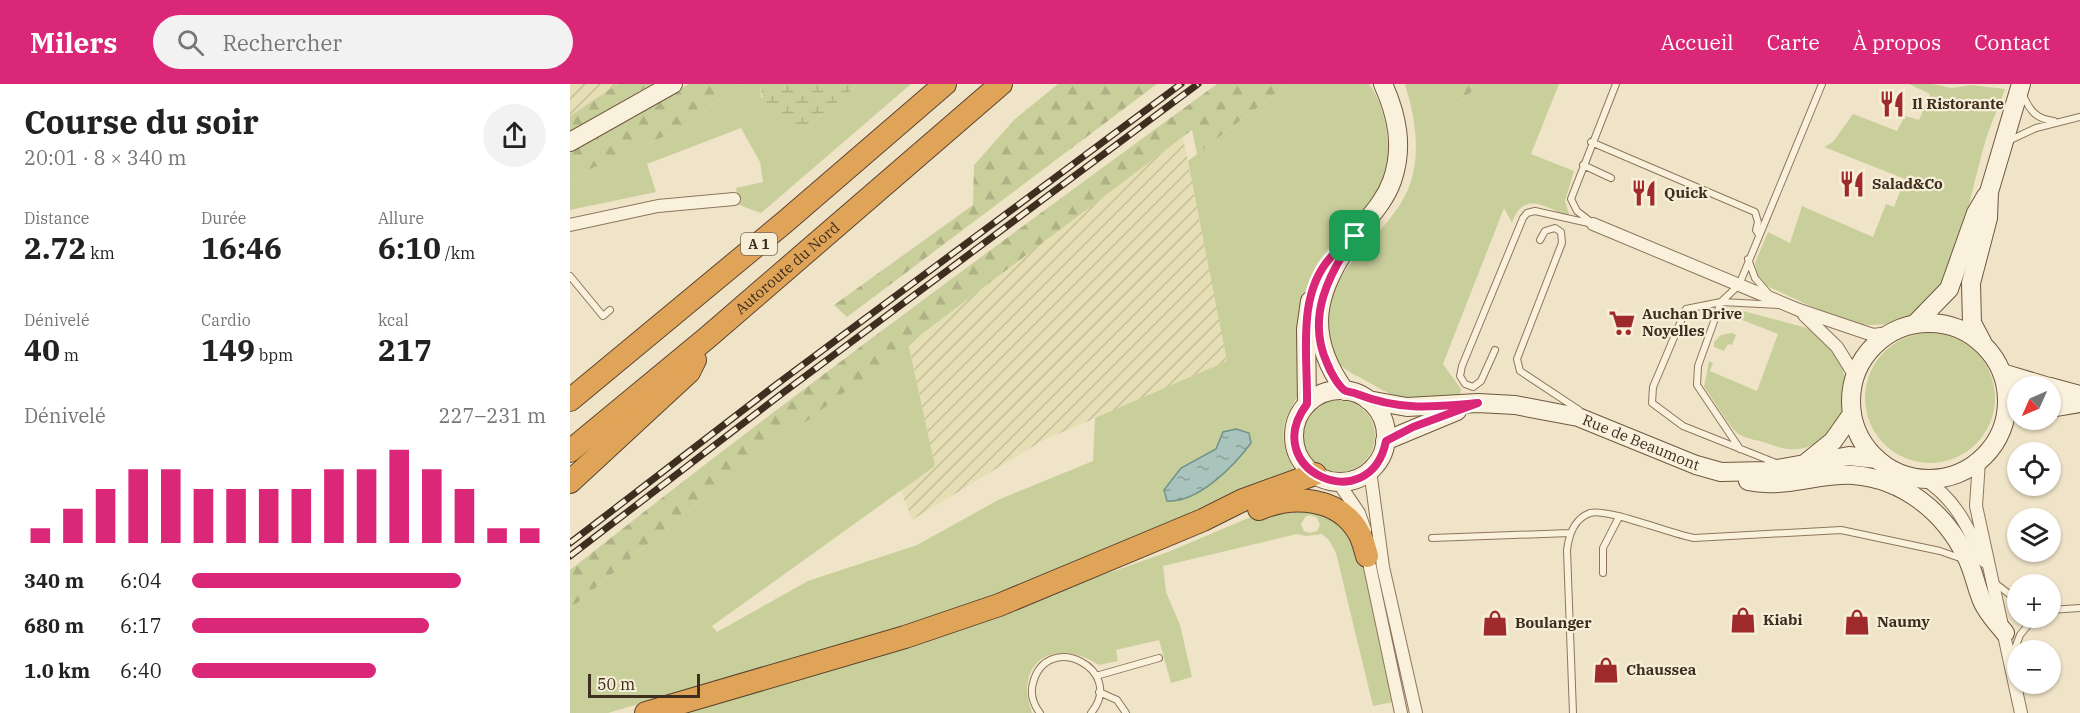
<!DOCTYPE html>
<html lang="fr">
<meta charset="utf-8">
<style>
:root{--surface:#fff;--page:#f2f2f2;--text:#222;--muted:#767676;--accent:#db2777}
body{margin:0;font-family:"IBM Plex Serif",serif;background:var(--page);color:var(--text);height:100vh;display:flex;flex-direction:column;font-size:22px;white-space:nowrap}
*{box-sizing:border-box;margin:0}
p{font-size:20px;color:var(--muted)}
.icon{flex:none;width:33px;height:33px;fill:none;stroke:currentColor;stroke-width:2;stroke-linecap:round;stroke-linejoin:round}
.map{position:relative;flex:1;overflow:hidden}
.details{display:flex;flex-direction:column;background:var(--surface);width:570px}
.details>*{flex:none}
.needle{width:39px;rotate:225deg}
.controls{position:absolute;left:1437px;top:292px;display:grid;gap:12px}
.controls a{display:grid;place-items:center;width:54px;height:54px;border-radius:50%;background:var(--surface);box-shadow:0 2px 4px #0004;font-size:30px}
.scale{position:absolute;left:18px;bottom:15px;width:112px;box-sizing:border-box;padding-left:6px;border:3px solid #3d2e20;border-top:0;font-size:16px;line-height:21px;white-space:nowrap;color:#3d2e20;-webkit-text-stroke:4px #f7eed8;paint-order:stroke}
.pin{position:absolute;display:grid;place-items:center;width:51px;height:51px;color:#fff;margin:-26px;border-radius:12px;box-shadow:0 3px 9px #0006}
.round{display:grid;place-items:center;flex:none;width:63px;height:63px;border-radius:32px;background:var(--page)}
.head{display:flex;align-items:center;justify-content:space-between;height:102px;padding:0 24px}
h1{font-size:33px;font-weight:700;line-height:45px}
.stats{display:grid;grid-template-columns:repeat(3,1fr);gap:9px;height:102px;padding:6px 24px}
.stats div{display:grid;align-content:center}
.stats b{font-size:30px;font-weight:700}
.stats small{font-size:16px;font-weight:400}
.stats p{font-size:16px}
.chart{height:168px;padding:12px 24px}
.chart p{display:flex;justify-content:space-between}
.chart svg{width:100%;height:108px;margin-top:6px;stroke:var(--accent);stroke-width:6}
ul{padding:0 24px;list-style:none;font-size:20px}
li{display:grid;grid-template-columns:96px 72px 1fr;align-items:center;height:45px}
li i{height:15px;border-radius:8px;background:var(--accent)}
header{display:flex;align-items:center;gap:36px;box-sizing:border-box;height:84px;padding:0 30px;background:var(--accent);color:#fff}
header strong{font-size:28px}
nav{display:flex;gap:33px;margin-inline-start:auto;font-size:21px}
.search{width:420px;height:54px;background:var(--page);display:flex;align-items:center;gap:15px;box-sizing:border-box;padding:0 21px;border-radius:33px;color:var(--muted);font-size:22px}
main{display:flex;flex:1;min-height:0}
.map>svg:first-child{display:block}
.farmland{fill:url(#farmland-furrows)}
.green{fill:#c9cf9b;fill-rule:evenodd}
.forest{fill:url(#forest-firs)}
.wetland{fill:url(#wetland-marsh)}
.water{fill:url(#water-ripples);stroke:#6f938a;stroke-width:1.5}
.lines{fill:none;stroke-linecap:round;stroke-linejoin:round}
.lane-casing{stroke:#8d765c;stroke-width:8}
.street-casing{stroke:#8d765c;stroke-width:14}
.secondary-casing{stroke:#6f573f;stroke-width:20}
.highway-casing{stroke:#5b4430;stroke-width:24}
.lane{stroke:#faf1dc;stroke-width:6}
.street{stroke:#faf1dc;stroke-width:12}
.secondary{stroke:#faf1dc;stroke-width:18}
.highway{stroke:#e0a458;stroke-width:22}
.rail-casing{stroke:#3d2e20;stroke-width:7}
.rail{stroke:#f7eed8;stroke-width:4.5;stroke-dasharray:14;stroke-linecap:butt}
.route-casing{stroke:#fff;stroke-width:12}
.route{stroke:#db2777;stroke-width:8}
.labels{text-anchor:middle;stroke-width:4.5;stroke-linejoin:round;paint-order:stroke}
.shield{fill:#f7eed8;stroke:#756857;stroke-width:1.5}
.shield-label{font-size:14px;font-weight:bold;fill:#3d2e20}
.poi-label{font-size:15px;font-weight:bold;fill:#3d2e20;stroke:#f7eed8;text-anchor:start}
.street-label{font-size:15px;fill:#3d2e20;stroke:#f7eed8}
</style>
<header>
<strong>Milers</strong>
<div class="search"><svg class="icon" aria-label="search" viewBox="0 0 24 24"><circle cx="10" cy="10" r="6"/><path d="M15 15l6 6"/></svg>Rechercher</div>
<nav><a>Accueil</a><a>Carte</a><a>À propos</a><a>Contact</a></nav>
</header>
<main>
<section class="details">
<div class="head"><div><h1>Course du soir</h1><p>20:01 · 8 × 340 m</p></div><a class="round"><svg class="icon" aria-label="share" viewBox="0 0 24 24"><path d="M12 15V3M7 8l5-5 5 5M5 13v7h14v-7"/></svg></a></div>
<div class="stats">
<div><p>Distance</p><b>2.72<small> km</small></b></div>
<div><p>Durée</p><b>16:46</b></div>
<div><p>Allure</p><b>6:10<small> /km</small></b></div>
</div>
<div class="stats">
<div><p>Dénivelé</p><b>40<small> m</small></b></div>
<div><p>Cardio</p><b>149<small> bpm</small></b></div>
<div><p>kcal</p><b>217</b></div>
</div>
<div class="chart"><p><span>Dénivelé</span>227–231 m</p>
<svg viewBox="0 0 160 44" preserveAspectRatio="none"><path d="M5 44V38M15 44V30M25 44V22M35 44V14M45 44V14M55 44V22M65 44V22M75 44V22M85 44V22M95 44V14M105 44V14M115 44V6M125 44V14M135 44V22M145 44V38M155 44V38"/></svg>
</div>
<ul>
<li><b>340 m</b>6:04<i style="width:76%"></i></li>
<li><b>680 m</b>6:17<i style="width:67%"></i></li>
<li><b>1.0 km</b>6:40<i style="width:52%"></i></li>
</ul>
</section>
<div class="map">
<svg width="1510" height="629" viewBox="0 0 1510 629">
<defs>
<pattern id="farmland-furrows" width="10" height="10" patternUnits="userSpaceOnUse" patternTransform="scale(1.5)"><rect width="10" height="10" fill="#e6deb5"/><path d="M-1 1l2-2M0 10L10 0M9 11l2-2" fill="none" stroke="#c6bf9b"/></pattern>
<pattern id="forest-firs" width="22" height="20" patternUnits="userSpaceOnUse" patternTransform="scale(1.5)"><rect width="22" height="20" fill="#c9cf9b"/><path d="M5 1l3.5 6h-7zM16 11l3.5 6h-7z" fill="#aeb285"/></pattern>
<pattern id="wetland-marsh" width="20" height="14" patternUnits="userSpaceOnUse" patternTransform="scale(1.5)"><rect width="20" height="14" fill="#c9cf9b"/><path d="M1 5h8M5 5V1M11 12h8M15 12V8" fill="none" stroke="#aeb285"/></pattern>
<pattern id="water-ripples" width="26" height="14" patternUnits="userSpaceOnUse" patternTransform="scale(1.5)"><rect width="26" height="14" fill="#a9c4bc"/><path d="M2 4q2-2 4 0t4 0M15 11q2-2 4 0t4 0" fill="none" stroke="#8ba098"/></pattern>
</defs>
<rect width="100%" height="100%" fill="#f0e4c8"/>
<!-- farmland -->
<path class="farmland" d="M0,0H48L0,32Z
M613,53L658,277L472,357L342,436L331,406L365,382L338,259L468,157Z"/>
<!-- green -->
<path class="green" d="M178,0H190L191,13L230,49L289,0H341L191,129L169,121L166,104L193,98L190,78L171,44L77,80L86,108L0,126V94L113,44L145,18Z
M718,0H799C810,15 815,33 817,51C827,126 754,144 737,203C727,236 737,267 733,299C731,308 725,316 721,324C708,345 713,368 725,388L473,494L383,527L38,629H0V525L120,425L338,259L365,382L142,542L147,548L238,497L347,461L430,415L523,377L525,334L657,277L618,77Z
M837,0H868L888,20L910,0H989L961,70L1004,87L995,117L999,130L997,132C974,122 953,107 942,139L934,124L873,280L891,305L890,312L842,318L841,313C819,314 806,301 787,292C767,282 764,275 760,254C745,184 821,156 840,100C851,69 845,32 835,1Z
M1339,0H1362L1382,4L1401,1L1435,5C1430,21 1422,36 1417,52C1403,96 1391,176 1363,212C1350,229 1326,241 1304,241C1277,242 1223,213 1197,202L1188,191L1185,179L1198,148L1220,159L1232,122L1303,153L1316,120L1324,123L1335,95L1254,63L1263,58L1283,30L1327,47L1335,32L1349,36L1360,10Z
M1162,224L1237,244C1251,251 1265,265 1271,280C1286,317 1263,369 1218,365C1211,365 1203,361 1196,359C1188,356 1177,355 1170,351C1159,344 1143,314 1134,303L1139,277L1143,279L1140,287L1187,307L1208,250L1157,230V226Z
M1162,249L1166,251L1162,261L1158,260L1154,267L1144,263V258L1151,251Z
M1295 314a65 65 0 1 1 130 0a65 65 0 1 1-130 0Z
M733 352a36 36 0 1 1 72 0a36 36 0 1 1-72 0Z
M707,422L762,431L789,465L825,609L823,618L803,622L766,469L759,456L752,450L736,452L727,450L593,482L596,508L610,541L622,593L601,599L589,556L546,566L548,577L529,581C501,562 458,563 457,606C457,613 460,622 462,629H98L419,531L598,468ZM740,431L747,434L750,441L747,447L740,449L734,447L731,440L736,432Z"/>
<!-- forest -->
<path class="forest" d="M48,0H82L0,48V32Z
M119,0H178L145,18L113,44L0,94V68Z
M488,0H587L277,233L264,221L403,121L404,81L444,36Z
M647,0H718L627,70L622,46L120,425L0,525V486C212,318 429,159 647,0Z
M868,0H910L888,20Z"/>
<!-- wetland -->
<path class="wetland" d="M190,0H289L230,49C208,39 192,25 190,0Z"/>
<!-- water -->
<path class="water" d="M666,345L679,349L681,359C664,382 628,419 597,417L594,406L611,384L646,365L653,348Z"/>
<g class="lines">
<!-- lane casing -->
<g class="lane-casing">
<path id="lane" d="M1453,11C1460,27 1466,35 1484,37
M1438,57L1466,44L1510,33
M1021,58L1185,128L1188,138L1186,146L1189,151
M1013,81L1041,94
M1021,138L1007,127L1001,115L1046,0
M970,156L975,147L985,144L991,148L992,159L947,275L950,287L1009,326
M1178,175L1185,194L1198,209
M0,192L33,232L40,226
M925,266L911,297L903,303L895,300L890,292L892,282L953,134L957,129L965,127L1023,140
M1170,365L1127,301L1128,282L1151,218L1169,201L1252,0
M1206,379L1113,342L1082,319L1083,303L1116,225L1151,218L1210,221
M862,454L1000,449
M1033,489V464L1049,433
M1425,499L1448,517
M1480,526L1510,524
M1441,575L1450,551L1464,534
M526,592L589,574
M529,608L547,616L556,629
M470,629C463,620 460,610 463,599C477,545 557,586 521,629
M1003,629L997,466C999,450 1004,435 1020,429C1037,424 1101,450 1124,454L1271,446L1370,467L1390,474"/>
</g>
<!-- street casing -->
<g class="street-casing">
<path id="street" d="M1023,140L1229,226L1303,251L1319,249
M0,141L88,122L164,115
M1234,231L1267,263L1285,292
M1409,377L1406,422L1451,629
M800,386L813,483L846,629
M1354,395C1386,415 1398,444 1414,477
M768,398L789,429L795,446
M797,469L831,629"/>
</g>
<!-- secondary casing -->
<g class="secondary-casing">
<g id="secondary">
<path d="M0,58L103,0"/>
<circle cx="1359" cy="317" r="78"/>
<path d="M1346,239L1379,205L1406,129L1416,112"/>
<path d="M1412,258L1402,239L1401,199L1418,134L1419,108L1451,0"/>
<path d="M1432,289L1479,303"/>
<path d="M1480,303L1510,311"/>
<circle cx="770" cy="352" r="46"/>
<path d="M775,307C734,250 745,207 784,153C798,134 814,119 822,97C834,63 827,31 813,0"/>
<path id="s1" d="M798,316L837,323L908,319L945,321L1008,333L1126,381L1151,388L1196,387L1279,372L1307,375"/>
<path d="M737,320L736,245L740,217"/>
<path d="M1480,324L1510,319"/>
<path d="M815,357L887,327"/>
<path d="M1237,378L1263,357L1282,330"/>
<path d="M1178,397C1213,405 1248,389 1283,391C1334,395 1374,428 1396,472C1404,487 1406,504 1413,519C1418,530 1428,540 1435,549"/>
</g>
</g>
<!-- highway casing -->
<g class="highway-casing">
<g id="highway">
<path d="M0,316L216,137L375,0"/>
<path id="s2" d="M0,367L138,253L431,0"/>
<path d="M0,398L119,288L125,276"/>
<path d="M689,425C723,410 769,413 789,449C793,456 795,465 797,472"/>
<path d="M76,629L335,553L429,521L633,436L673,416L745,390"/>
</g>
</g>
<!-- lane -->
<use href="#lane" class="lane"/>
<!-- street -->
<use href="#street" class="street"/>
<!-- secondary -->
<use href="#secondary" class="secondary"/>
<!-- highway -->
<use href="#highway" class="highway"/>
<!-- rail casing -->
<g class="rail-casing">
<path id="rail" d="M0,459L207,300L611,0
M0,472L214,308L628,0"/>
</g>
<!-- rail -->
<use href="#rail" class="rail"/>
</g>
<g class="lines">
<!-- route casing -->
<g class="route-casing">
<path id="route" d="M785,152C759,189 736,233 757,279C760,287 767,300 774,306C777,308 783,308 787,310C831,327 862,323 908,319L843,343L816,357C800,436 687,386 737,320C738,273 726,211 761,173C768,165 777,158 785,152Z"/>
</g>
<!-- route -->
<use href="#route" class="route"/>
</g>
<!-- icons -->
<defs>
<g id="restaurant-bare" transform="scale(2.07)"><path d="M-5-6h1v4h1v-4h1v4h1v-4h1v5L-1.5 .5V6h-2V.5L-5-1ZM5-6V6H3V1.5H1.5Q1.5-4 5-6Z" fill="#9e2a2b" stroke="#f7eed8" stroke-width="2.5" paint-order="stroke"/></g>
<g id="supermarket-bare" transform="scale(2.07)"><path d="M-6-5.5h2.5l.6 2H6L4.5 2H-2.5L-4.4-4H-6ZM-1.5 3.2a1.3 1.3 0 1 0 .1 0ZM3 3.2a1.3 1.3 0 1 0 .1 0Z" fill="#9e2a2b" stroke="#f7eed8" stroke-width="2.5" paint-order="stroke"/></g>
<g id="shop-bare" transform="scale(2.07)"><path d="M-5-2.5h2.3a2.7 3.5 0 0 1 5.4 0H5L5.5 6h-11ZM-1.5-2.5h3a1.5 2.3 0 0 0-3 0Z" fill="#9e2a2b" stroke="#f7eed8" stroke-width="2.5" paint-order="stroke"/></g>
</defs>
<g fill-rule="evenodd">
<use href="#restaurant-bare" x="1322" y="20"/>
<use href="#restaurant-bare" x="1282" y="100"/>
<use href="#restaurant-bare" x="1074" y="109"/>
<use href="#supermarket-bare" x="1052" y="239"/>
<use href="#shop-bare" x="1173" y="536"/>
<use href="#shop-bare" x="1287" y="538"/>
<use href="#shop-bare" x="925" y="539"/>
<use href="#shop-bare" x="1036" y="586"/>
</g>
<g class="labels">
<!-- shield labels -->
<rect class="shield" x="171" y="149" width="36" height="22" rx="4.5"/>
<g class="shield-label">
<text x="189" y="165">A 1</text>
</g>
<!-- poi labels -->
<g class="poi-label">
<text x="1342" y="25">Il Ristorante</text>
<text x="1302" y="105">Salad&amp;Co</text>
<text x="1094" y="114">Quick</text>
<text x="1072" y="235">Auchan Drive<tspan x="1072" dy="17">Noyelles</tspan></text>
<text x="1193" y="541">Kiabi</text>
<text x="1307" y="543">Naumy</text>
<text x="945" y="544">Boulanger</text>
<text x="1056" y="591">Chaussea</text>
</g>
<!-- street labels -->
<g class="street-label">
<text dy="5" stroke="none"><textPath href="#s2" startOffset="284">Autoroute du Nord</textPath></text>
<text dy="5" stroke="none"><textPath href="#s1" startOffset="280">Rue de Beaumont</textPath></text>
</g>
</g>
</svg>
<div class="controls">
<a><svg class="needle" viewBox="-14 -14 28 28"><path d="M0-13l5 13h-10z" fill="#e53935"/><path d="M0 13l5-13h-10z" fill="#767676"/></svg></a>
<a><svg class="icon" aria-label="locate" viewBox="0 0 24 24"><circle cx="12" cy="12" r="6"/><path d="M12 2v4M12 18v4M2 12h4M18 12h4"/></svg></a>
<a><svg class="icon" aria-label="layers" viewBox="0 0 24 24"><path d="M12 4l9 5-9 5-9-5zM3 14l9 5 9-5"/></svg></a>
<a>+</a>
<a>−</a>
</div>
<div class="scale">50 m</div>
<div class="pin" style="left:785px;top:152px;background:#1e9e55"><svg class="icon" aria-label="arrive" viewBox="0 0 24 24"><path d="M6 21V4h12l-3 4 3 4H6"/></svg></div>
</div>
</main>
